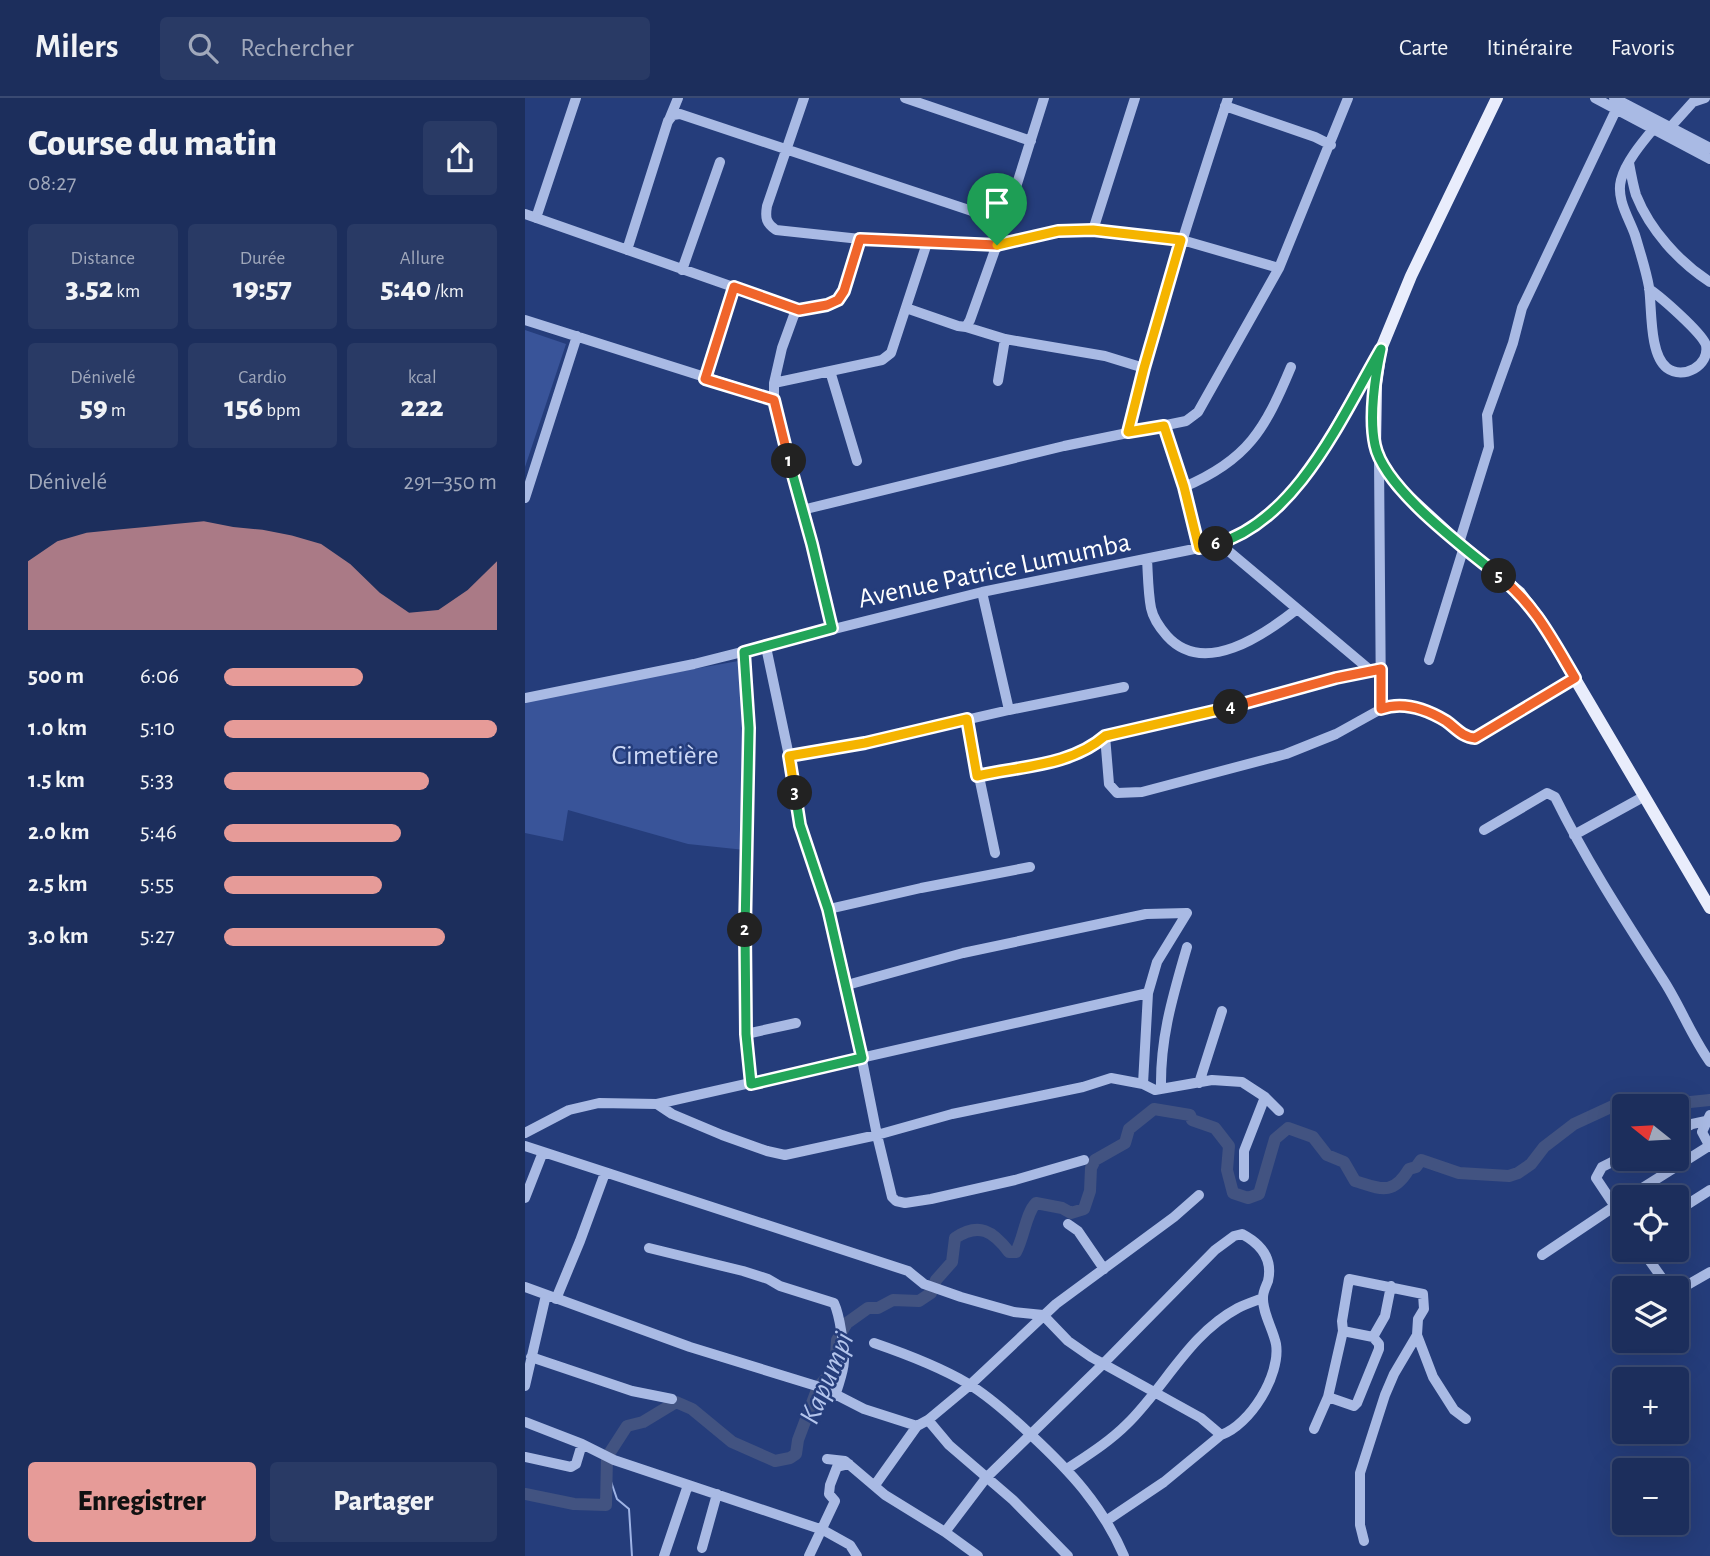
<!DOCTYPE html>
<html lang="fr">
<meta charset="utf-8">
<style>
:root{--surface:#1c2e5c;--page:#293a65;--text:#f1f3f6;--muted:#a0a8bb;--line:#3a4a72;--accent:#e69b98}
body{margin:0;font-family:"Alegreya Sans",sans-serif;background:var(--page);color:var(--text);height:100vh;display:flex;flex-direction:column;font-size:26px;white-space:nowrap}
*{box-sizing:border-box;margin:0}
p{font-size:23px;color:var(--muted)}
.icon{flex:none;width:38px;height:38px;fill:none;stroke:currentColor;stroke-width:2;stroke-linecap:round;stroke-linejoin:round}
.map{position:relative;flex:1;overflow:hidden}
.panel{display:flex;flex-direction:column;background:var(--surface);width:525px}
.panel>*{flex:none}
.needle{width:46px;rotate:288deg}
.buttons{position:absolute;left:1087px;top:996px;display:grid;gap:14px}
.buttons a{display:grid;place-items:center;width:77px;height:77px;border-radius:7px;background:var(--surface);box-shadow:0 7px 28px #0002,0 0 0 2px var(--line);font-size:35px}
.pin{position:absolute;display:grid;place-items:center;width:60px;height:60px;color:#fff;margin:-72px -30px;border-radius:50% 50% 50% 0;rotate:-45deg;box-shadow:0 0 7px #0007}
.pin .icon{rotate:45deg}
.km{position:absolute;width:35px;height:35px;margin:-18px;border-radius:50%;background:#222;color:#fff;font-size:19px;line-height:35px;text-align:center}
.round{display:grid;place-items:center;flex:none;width:74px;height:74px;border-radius:7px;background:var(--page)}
.overview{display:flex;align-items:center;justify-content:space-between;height:119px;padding:0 28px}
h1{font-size:38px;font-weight:800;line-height:52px}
.metrics{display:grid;grid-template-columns:repeat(3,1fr);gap:10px;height:119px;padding:7px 28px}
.metrics div{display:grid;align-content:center;border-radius:7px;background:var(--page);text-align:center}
.metrics b{font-size:30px;font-weight:800}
.metrics small{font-size:19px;font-weight:400}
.metrics p{font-size:19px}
.chart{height:196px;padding:14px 28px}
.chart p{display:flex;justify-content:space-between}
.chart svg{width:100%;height:126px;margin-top:7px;fill:var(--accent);opacity:.7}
.button{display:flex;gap:14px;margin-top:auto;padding:14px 28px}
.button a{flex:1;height:80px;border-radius:7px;background:var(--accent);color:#111;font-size:28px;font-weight:800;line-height:80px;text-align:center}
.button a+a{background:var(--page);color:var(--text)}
ul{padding:0 28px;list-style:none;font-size:23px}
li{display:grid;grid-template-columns:112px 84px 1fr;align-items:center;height:52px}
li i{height:18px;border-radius:9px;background:var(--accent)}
header{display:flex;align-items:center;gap:42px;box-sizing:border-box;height:98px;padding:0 35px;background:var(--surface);border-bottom:2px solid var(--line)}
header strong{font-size:33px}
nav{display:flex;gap:38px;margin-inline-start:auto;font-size:24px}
.search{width:490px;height:63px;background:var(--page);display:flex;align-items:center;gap:18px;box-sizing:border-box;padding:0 24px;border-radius:7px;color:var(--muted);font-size:26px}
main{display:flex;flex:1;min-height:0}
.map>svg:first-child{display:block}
.green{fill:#395499}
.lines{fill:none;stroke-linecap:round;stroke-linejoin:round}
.stream{stroke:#9eb3e5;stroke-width:2}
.river{stroke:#425381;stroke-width:12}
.minor{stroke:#a9bae4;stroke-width:10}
.major{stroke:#e9edfc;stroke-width:12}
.split-1-casing{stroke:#fff;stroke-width:14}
.split-2-casing{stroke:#fff;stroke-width:14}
.split-3-casing{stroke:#fff;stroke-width:14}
.split-4-casing{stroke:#fff;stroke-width:14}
.split-5-casing{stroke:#fff;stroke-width:14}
.split-6-casing{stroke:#fff;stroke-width:14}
.split-7-casing{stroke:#fff;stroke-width:14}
.split-1{stroke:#f0652b;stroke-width:9}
.split-2{stroke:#22a559;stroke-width:9}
.split-3{stroke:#22a559;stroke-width:9}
.split-4{stroke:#f5b400;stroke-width:9}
.split-5{stroke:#f0652b;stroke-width:9}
.split-6{stroke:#22a559;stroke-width:9}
.split-7{stroke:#f5b400;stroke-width:9}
.labels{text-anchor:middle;stroke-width:5;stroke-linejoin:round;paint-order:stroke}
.street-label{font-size:28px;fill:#fff;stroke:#253d7b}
.park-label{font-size:28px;fill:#ccd7f4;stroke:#253d7b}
.water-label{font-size:30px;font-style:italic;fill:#b4c5ec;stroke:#253d7b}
</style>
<header>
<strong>Milers</strong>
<div class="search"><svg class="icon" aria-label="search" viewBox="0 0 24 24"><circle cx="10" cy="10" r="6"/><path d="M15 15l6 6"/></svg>Rechercher</div>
<nav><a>Carte</a><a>Itinéraire</a><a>Favoris</a></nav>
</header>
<main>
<section class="panel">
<div class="overview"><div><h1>Course du matin</h1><p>08:27</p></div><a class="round"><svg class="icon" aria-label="share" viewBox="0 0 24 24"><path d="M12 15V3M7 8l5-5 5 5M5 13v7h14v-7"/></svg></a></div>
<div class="metrics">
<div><p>Distance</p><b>3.52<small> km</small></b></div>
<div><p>Durée</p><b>19:57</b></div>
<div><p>Allure</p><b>5:40<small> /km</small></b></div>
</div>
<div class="metrics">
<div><p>Dénivelé</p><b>59<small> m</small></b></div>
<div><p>Cardio</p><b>156<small> bpm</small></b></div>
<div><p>kcal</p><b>222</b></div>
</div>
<div class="chart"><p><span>Dénivelé</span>291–350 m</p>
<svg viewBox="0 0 160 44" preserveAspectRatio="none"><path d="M0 44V20L10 13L20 10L30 9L40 8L50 7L60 6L70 8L80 9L90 11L100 14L110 21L120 31L130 38L140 37L150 30L160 20V44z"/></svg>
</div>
<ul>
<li><b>500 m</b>6:06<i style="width:51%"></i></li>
<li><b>1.0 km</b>5:10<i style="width:100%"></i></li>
<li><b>1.5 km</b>5:33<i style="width:75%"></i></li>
<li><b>2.0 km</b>5:46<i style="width:65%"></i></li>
<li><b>2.5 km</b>5:55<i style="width:58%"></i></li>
<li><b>3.0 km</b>5:27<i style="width:81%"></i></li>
</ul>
<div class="button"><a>Enregistrer</a><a>Partager</a></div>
</section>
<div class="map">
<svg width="1185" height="1458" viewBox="0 0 1185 1458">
<rect width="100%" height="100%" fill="#253d7b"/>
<!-- green -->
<path class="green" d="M0,232L41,246L0,369Z
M219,562L220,752L163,746L43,712L38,743L0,735V601Z"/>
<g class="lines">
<!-- stream -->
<path class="stream" d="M81,1369L92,1401L104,1411L107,1458"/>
<!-- river -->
<path class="river" d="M0,1396L49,1406L81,1407L82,1359L102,1328L118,1324L151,1304L167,1311L207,1344L250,1363L265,1360L271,1356L273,1342L293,1289L305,1276L311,1259L312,1242L322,1225L343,1210H353L368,1202L394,1203L406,1195L411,1182L427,1164L430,1140C454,1124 468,1133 484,1154H491C499,1139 501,1115 511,1105L537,1110L546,1115L559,1111L565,1093L566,1070L570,1062L600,1045L604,1031L629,1011L665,1017L667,1022L690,1030L704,1048L702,1072L708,1095L723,1100L734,1096L750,1041L763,1030L788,1039L802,1057L819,1064L830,1083C856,1091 868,1098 884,1071L891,1069L896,1062L934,1075L984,1078L993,1075L1006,1066L1019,1049L1049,1026L1101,1002L1146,1006L1185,1002"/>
<!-- minor -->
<path class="minor" d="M279,0L242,108C240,120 241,125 251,132L335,141L472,147L533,133L568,132L657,142L754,170
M380,0L506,43
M1070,0L1185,61
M1089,0L1185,50
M700,8L790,39L806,47
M144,22L153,0
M1141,34L1168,4L1180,0
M1104,65C1106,76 1108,87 1111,97C1125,132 1154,164 1185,184
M0,116L274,212
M11,120L51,0
M568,132L610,0
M102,152L143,23L148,17L155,16L480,124
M157,172L195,64
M1124,191C1136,199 1177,235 1181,247C1185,268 1158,282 1142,270C1124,257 1127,209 1124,189C1121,172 1115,154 1110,137C1104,120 1091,101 1096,82C1101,62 1121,40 1134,24
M381,210L433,228L441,229L445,222L480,124L519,0
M0,222L249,301
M441,229L480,241L580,258L619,270
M305,273L332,363
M180,281L209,189
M473,283L480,241
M249,285L357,262L366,255L402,145
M639,328L659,389L674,450
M603,334C631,221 667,111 703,0
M659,389C723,362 740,331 766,269
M0,400L52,238
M277,412L539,348L661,323L673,314L754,170L823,0
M694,445L845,572
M934,445L964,349L962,317L988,245L997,210L1091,12
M622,461C623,477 623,494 626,510C628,520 635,530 642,538C679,579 739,537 772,511
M457,494L484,612
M307,530L287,446L271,393L249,301V285L257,250L269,217L274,212L302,207L313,202L319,193L335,141
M241,549L264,658L275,727L304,811L322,887L352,1037L367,1099L371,1103L380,1105L406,1101L490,1082L559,1062
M219,554L224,630L220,876L221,936L226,986
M904,562L939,449
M0,600L169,566L457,494L674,450L708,441L755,409L771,390L798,350L854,254
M856,611C878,603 901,611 921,623C932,630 936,639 950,640L1050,580
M442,621L470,755
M580,638L584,686L592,695L617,694L761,656L811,636L856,611L854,360
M264,658L340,645L484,612L599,589
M452,678C495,669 546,668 580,638L704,610L811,580L856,571
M959,732L1022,695L1030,699C1062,764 1098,819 1137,880C1155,907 1166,938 1185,964
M1049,737L1118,699
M304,811L396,790L505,769
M322,887L438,855L621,816L662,815
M221,936L271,925
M674,985L697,913
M618,986L623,895L632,864L662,815
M636,991C635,939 648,898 662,849
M132,1006L147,1016L197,1037L242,1053L260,1057L352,1037L427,1016L558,989L586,980L618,986L630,992L687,982L717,984L740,999L754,1013
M1185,1017L1177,1034L1185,1049
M1152,1034L1167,1026L1181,1023
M0,1035L44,1012L74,1005L132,1006L623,895
M0,1048L383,1173L399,1186L436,1199L489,1214L518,1217L543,1243L566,1259L676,1320L696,1337
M1099,1058L1077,1069L1071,1080L1099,1122
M719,1079V1053L740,999
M1103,1099L1184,1048
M0,1100L18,1054
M1152,1113L1185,1092
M543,1126L553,1133L579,1171
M124,1150L218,1173L243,1181L255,1188L309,1205C314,1216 315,1226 317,1238C322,1263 318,1274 310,1298
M1117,1152L1144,1190
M1017,1157L1099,1102
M0,1189L165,1249L298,1290L339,1311L392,1328
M1152,1193L1185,1174
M31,1201L55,1143L80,1075
M818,1233L848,1239L860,1218L866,1188
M892,1237L908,1279L929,1312L941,1321
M349,1245C381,1256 413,1268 442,1285C465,1299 486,1318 505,1336C545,1373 577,1407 599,1458
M6,1259L107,1293L147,1301
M0,1288L21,1197
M803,1299L829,1308L832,1305L854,1251V1246L848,1239
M403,1322L424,1347L488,1402L543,1458
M0,1324L57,1346L89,1362L298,1432L325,1447L332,1458
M789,1331L803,1299L818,1233L817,1223L824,1181L898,1196L899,1211L893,1221L892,1237L869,1276L860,1297L835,1375V1427L839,1443
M0,1359L46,1369L51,1366L57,1346
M302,1361L320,1363L360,1397L420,1434L453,1458
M542,1371C563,1357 584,1344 602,1326C640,1289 664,1236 713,1210C721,1206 730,1203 738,1200
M350,1387L392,1328L403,1322L445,1287L531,1206L649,1119L674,1097
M420,1434L461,1380L578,1266L690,1152L709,1138L717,1136C736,1146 748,1161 743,1183C741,1188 738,1194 738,1199C737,1214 748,1231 751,1246C756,1277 725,1327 696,1337L639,1384L581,1423
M177,1450L192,1396
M139,1458L163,1387
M284,1458L310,1403L304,1396L305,1387L312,1369L324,1366"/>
<!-- major -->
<path class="major" d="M972,0L886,178L856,251L851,287L850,348L854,360L872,388L934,445L995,495L1016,523L1185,810"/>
</g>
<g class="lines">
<!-- split-1 casing -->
<g class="split-1-casing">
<path id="split-1" d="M264,363L249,302L180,281L209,189L274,212L302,207L313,202L319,193L335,141L472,147"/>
</g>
<!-- split-2 casing -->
<g class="split-2-casing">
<path id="split-2" d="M220,832L224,630L219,554L307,530L287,446L264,363"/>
</g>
<!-- split-3 casing -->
<g class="split-3-casing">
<path id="split-3" d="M220,832L221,936L226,986L337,960L303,811L275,727L270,695"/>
</g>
<!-- split-4 casing -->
<g class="split-4-casing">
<path id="split-4" d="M270,695L264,658L340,645L442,621L452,678C495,668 546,668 580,638L706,609"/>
</g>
<!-- split-5 casing -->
<g class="split-5-casing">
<path id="split-5" d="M706,609L811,580L856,571V611C878,603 901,611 921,623C931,630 937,639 950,640L1050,580C1027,541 1010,507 974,478"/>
</g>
<!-- split-6 casing -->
<g class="split-6-casing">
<path id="split-6" d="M691,446C772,423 817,318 856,251C850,278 844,319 850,347C859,391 940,450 974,478"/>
</g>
<!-- split-7 casing -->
<g class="split-7-casing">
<path id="split-7" d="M472,147L533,133L568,132L656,142L619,270L603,334L639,328L659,389L674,450L691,446"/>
</g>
<!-- split-1 -->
<use href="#split-1" class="split-1"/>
<!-- split-2 -->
<use href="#split-2" class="split-2"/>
<!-- split-3 -->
<use href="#split-3" class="split-3"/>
<!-- split-4 -->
<use href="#split-4" class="split-4"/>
<!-- split-5 -->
<use href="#split-5" class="split-5"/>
<!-- split-6 -->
<use href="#split-6" class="split-6"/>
<!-- split-7 -->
<use href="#split-7" class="split-7"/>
</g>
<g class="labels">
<!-- street labels -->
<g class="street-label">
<text transform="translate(469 471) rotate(-12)" y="10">Avenue Patrice Lumumba</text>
</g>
<!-- park labels -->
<g class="park-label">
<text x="140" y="666">Cimetière</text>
</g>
<!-- water labels -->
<g class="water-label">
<text transform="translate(301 1280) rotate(-67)" y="10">Kapumpi</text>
</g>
</g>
</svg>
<div class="buttons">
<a><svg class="needle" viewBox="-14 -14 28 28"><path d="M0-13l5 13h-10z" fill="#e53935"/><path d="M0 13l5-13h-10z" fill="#a0a8bb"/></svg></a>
<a><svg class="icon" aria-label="locate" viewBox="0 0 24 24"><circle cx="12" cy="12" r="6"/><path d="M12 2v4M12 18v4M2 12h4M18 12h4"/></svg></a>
<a><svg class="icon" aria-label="layers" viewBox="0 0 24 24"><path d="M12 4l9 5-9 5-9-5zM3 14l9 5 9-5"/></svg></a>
<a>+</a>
<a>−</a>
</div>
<div class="pin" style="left:472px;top:147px;background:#1e9e55"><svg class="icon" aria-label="arrive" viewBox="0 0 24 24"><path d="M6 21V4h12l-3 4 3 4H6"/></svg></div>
<b class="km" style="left:264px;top:363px">1</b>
<b class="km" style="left:220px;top:832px">2</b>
<b class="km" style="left:270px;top:695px">3</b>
<b class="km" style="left:706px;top:609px">4</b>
<b class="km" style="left:974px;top:478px">5</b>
<b class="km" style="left:691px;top:446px">6</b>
</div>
</main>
